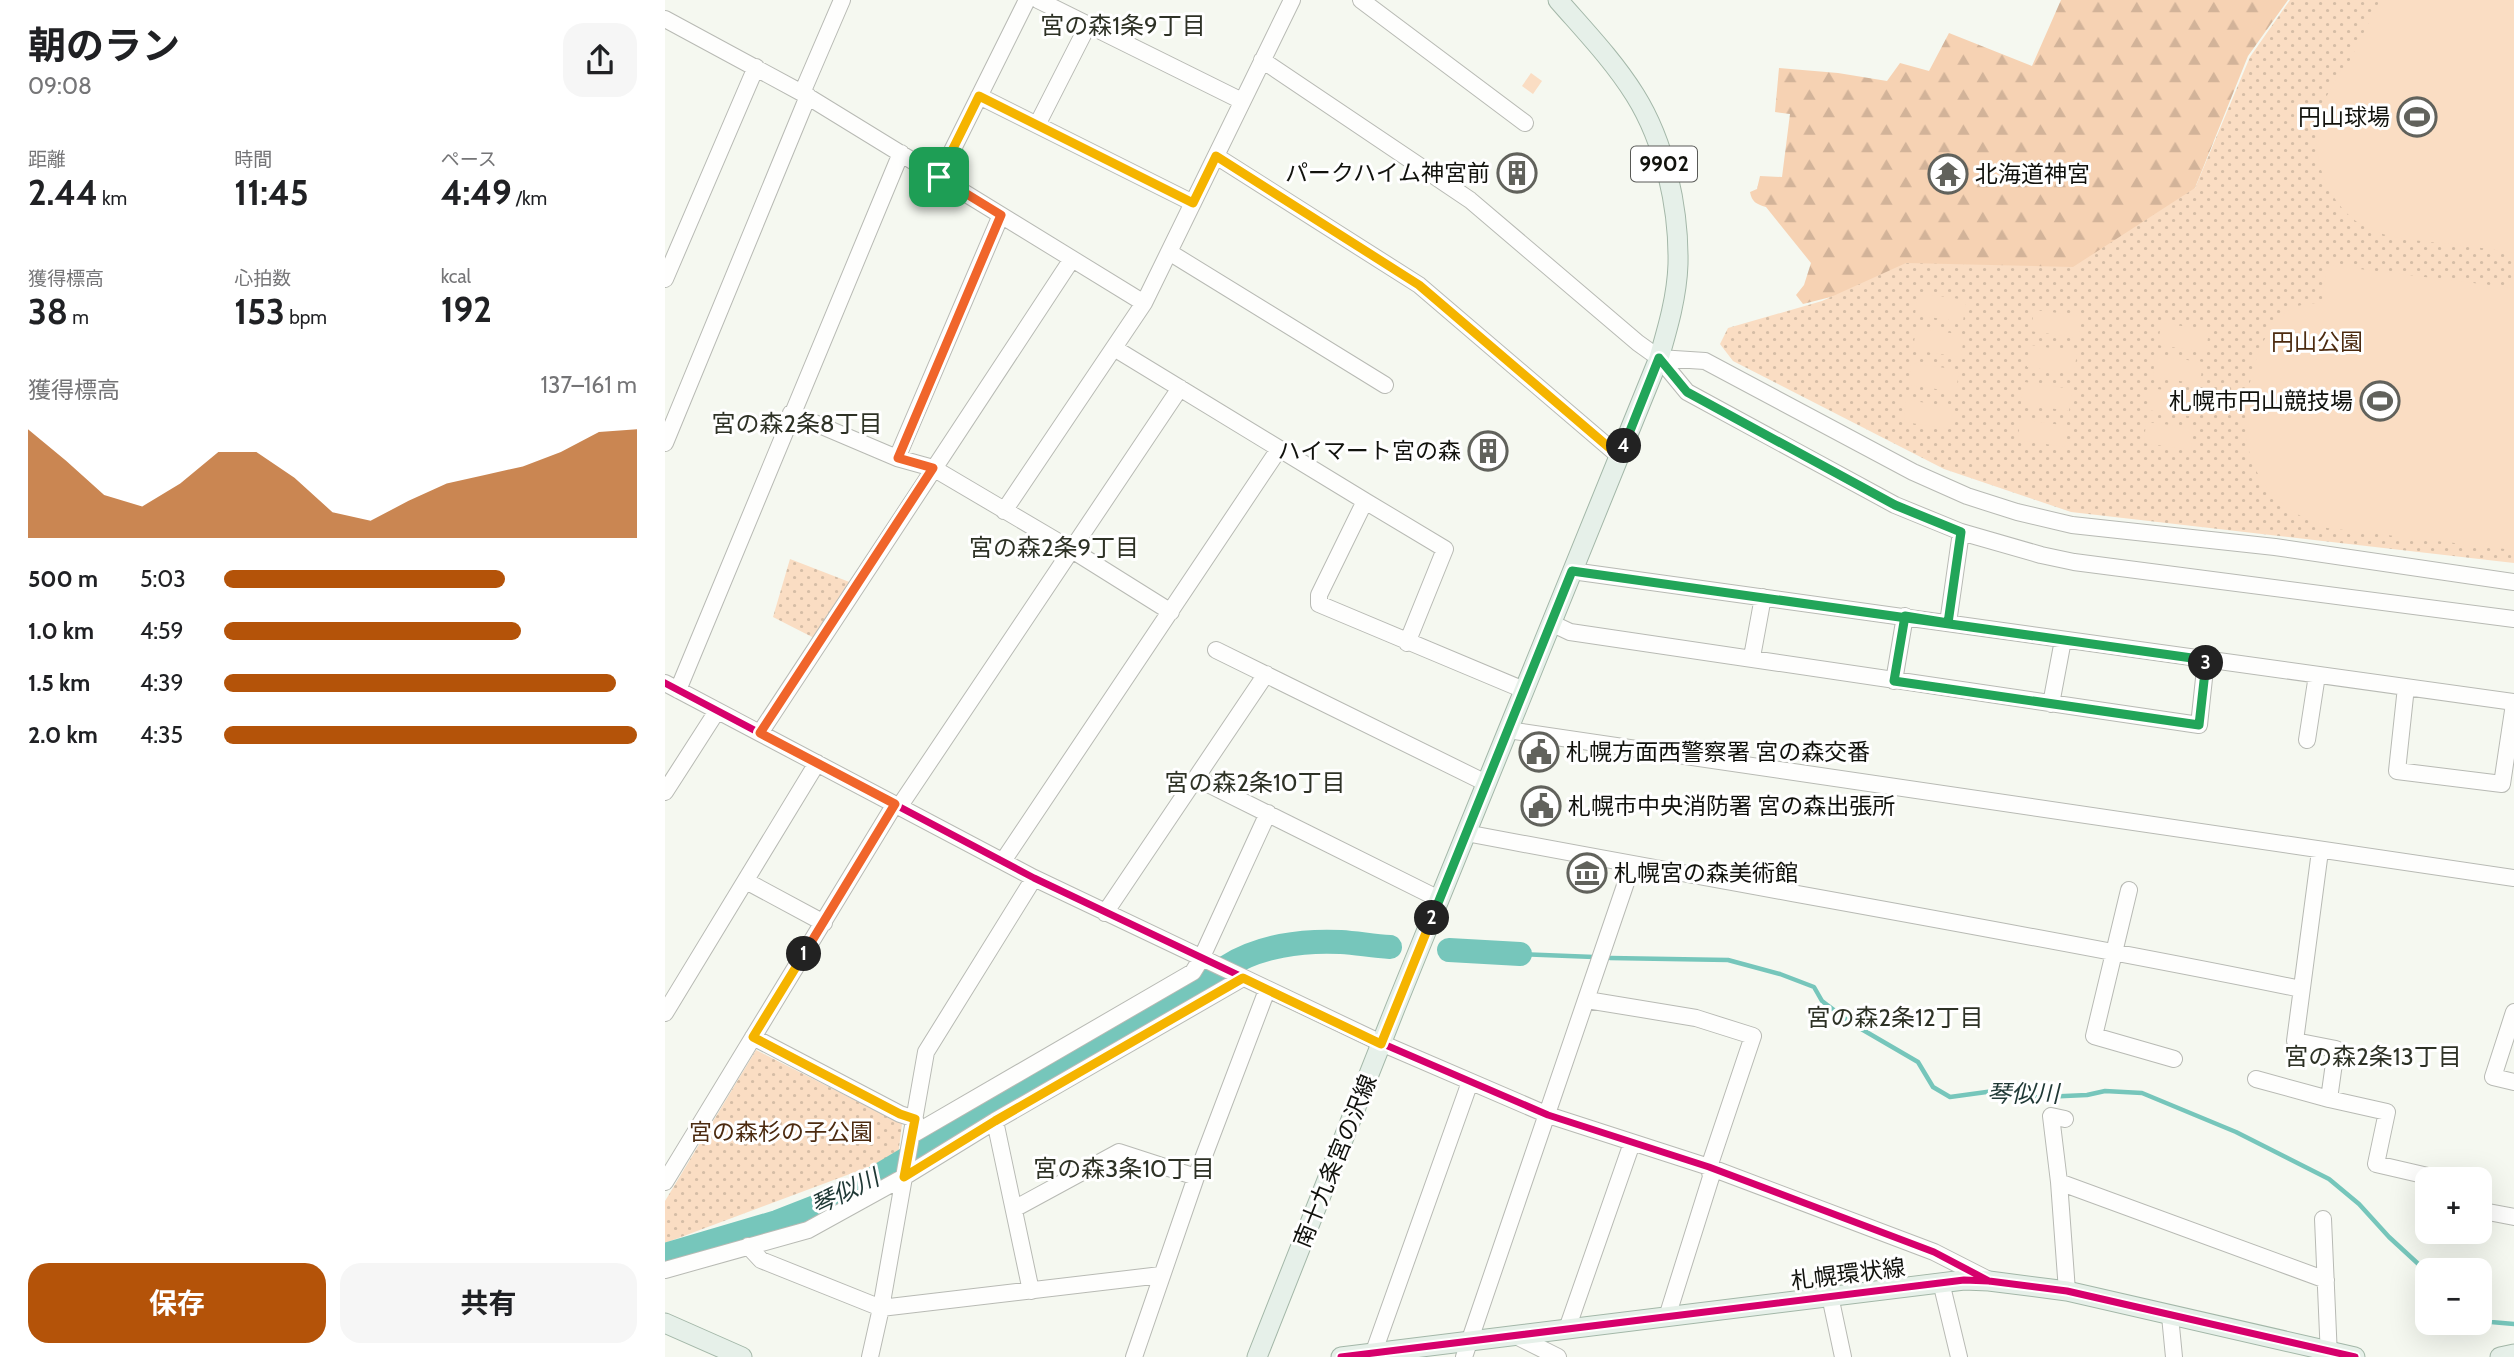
<!DOCTYPE html>
<html lang="ja">
<meta charset="utf-8">
<style>
:root{--surface:#fff;--page:#f6f6f6;--text:#202124;--muted:#757577;--accent:#b45309}
body{margin:0;font-family:Cabin,"Noto Sans JP",sans-serif;background:var(--page);color:var(--text);height:100vh;display:flex;flex-direction:column;font-size:26px;white-space:nowrap}
*{box-sizing:border-box;margin:0}
p{font-size:23px;color:var(--muted)}
.icon{flex:none;width:38px;height:38px;fill:none;stroke:currentColor;stroke-width:2;stroke-linecap:round;stroke-linejoin:round}
.map{position:relative;flex:1;overflow:hidden}
.sheet{display:flex;flex-direction:column;background:var(--surface);width:665px}
.sheet>*{flex:none}
.controls{position:absolute;left:1750px;top:1167px;display:grid;gap:14px}
.controls a{display:grid;place-items:center;width:77px;height:77px;border-radius:14px;background:var(--surface);box-shadow:0 7px 28px #0002;font-size:35px}
.pin{position:absolute;display:grid;place-items:center;width:60px;height:60px;color:#fff;margin:-30px;border-radius:14px;box-shadow:0 4px 10px #0006}
.km{position:absolute;width:35px;height:35px;margin:-18px;border-radius:50%;background:#222;color:#fff;font-size:19px;line-height:35px;text-align:center}
.round{display:grid;place-items:center;flex:none;width:74px;height:74px;border-radius:21px;background:var(--page)}
.headline{display:flex;align-items:center;justify-content:space-between;height:119px;padding:0 28px}
h1{font-size:38px;font-weight:700;line-height:52px}
.stats{display:grid;grid-template-columns:repeat(3,1fr);gap:10px;height:119px;padding:7px 28px}
.stats div{display:grid;align-content:center}
.stats b{font-size:35px;font-weight:700}
.stats small{font-size:19px;font-weight:400}
.stats p{font-size:19px}
.chart{height:196px;padding:14px 28px}
.chart p{display:flex;justify-content:space-between}
.chart svg{width:100%;height:126px;margin-top:7px;fill:var(--accent);opacity:.7}
.cta{display:flex;gap:14px;margin-top:auto;padding:14px 28px}
.cta a{flex:1;height:80px;border-radius:21px;background:var(--accent);color:#fff;font-size:28px;font-weight:700;line-height:80px;text-align:center}
.cta a+a{background:var(--page);color:var(--text)}
ul{padding:0 28px;list-style:none;font-size:23px}
li{display:grid;grid-template-columns:112px 84px 1fr;align-items:center;height:52px}
li i{height:18px;border-radius:9px;background:var(--accent)}
main{display:flex;flex:1;min-height:0}
.map>svg:first-child{display:block}
.forest{fill:url(#forest-firs)}
.park{fill:url(#park-dots)}
.garden{fill:#faddc3}
.lines{fill:none;stroke-linecap:round;stroke-linejoin:round}
.stream{stroke:#76c6bb;stroke-width:4.5}
.river{stroke:#76c6bb;stroke-width:24}
.minor-casing{stroke:#b8bab4;stroke-width:18}
.major-casing{stroke:#a3b7a8;stroke-width:21}
.minor{stroke:#fefefd;stroke-width:16}
.major{stroke:#e6f0e9;stroke-width:19}
.cycleway-casing{stroke:#fff;stroke-width:11}
.cycleway{stroke:#d6006c;stroke-width:7}
.split-1-casing{stroke:#fff;stroke-width:14}
.split-2-casing{stroke:#fff;stroke-width:14}
.split-3-casing{stroke:#fff;stroke-width:14}
.split-4-casing{stroke:#fff;stroke-width:14}
.split-5-casing{stroke:#fff;stroke-width:14}
.split-1{stroke:#f0652b;stroke-width:9}
.split-2{stroke:#f5b400;stroke-width:9}
.split-3{stroke:#22a559;stroke-width:9}
.split-4{stroke:#22a559;stroke-width:9}
.split-5{stroke:#f5b400;stroke-width:9}
.labels{text-anchor:middle;stroke-width:6;stroke-linejoin:round;paint-order:stroke}
.shield{fill:#fff;stroke:#585956;stroke-width:2}
.shield-label{font-size:21px;font-weight:bold;fill:#11120d}
.poi-label{font-size:23px;fill:#11120d;stroke:#fff;text-anchor:end}
.park-label{font-size:23px;fill:#4c2b10;stroke:#fff}
.street-label{font-size:23px;fill:#11120d;stroke:#fff}
.neighbourhood-label{font-size:24px;fill:#2e3226;stroke:#fff}
.water-label{font-size:24px;font-style:italic;fill:#1f3835;stroke:#fff}
</style>
<main>
<section class="sheet">
<div class="headline"><div><h1>朝のラン</h1><p>09:08</p></div><a class="round"><svg class="icon" aria-label="share" viewBox="0 0 24 24"><path d="M12 15V3M7 8l5-5 5 5M5 13v7h14v-7"/></svg></a></div>
<div class="stats">
<div><p>距離</p><b>2.44<small> km</small></b></div>
<div><p>時間</p><b>11:45</b></div>
<div><p>ペース</p><b>4:49<small> /km</small></b></div>
</div>
<div class="stats">
<div><p>獲得標高</p><b>38<small> m</small></b></div>
<div><p>心拍数</p><b>153<small> bpm</small></b></div>
<div><p>kcal</p><b>192</b></div>
</div>
<div class="chart"><p><span>獲得標高</span>137–161 m</p>
<svg viewBox="0 0 160 44" preserveAspectRatio="none"><path d="M0 44V6L10 17L20 29L30 33L40 25L50 14L60 14L70 23L80 35L90 38L100 31L110 25L120 22L130 19L140 14L150 7L160 6V44z"/></svg>
</div>
<ul>
<li><b>500 m</b>5:03<i style="width:68%"></i></li>
<li><b>1.0 km</b>4:59<i style="width:72%"></i></li>
<li><b>1.5 km</b>4:39<i style="width:95%"></i></li>
<li><b>2.0 km</b>4:35<i style="width:100%"></i></li>
</ul>
<div class="cta"><a>保存</a><a>共有</a></div>
</section>
<div class="map">
<svg width="1849" height="1357" viewBox="0 0 1849 1357">
<defs>
<pattern id="forest-firs" width="22" height="20" patternUnits="userSpaceOnUse" patternTransform="scale(1.75)"><rect width="22" height="20" fill="#f6d2b3"/><path d="M5 1l3.5 6h-7zM16 11l3.5 6h-7z" fill="#d2b399"/></pattern>
<pattern id="park-dots" width="8" height="8" patternUnits="userSpaceOnUse" patternTransform="scale(1.75)"><rect width="8" height="8" fill="#faddc3"/><path d="M2 2h.1M6 6h.1" fill="none" stroke="#d5bda6" stroke-width="1.8" stroke-linecap="round"/></pattern>
</defs>
<rect width="100%" height="100%" fill="#f5f8f0"/>
<!-- forest -->
<path class="forest" d="M1396,0H1623L1583,56L1505,250L1425,283L1245,277L1138,304L1131,295L1139,285L1146,263L1101,207C1091,204 1087,202 1085,192L1092,189L1095,176L1117,177L1125,114L1110,112L1114,68L1173,73L1222,81L1235,63L1264,71L1284,33L1367,66Z"/>
<!-- park -->
<path class="park" d="M1625,0H1849V563L1406,512L1279,469L1068,361L1055,344L1063,328L1157,301L1241,263L1408,267L1530,188L1585,57Z
M125,559L187,583L149,638L108,617Z
M91,1050L237,1124L233,1156L0,1243V1201Z"/>
<!-- garden -->
<path class="garden" d="M1715,0H1849V253C1824,249 1799,245 1774,243C1752,240 1724,239 1702,228C1661,207 1641,150 1657,107C1662,94 1670,81 1677,69L1680,70Z
M866,73L877,81L868,94L857,86Z
M1662,265L1849,288V550L1662,528C1586,501 1567,441 1589,367C1595,345 1606,322 1626,309C1634,304 1648,304 1657,302Z
M1253,293L1301,300L1298,322L1250,315Z
M1369,310L1417,316L1414,338L1366,331Z
M1496,323L1544,330L1541,352L1493,345Z
M1251,328L1299,335L1296,357L1248,350Z
M1365,345L1412,352L1409,374L1362,367Z
M1490,356L1538,362L1535,384L1488,377Z
M1246,363L1294,370L1291,392L1244,385Z
M1359,382L1407,389L1404,411L1356,404Z
M1485,388L1533,395L1530,417L1482,410Z
M1241,400L1290,407L1286,429L1239,422Z
M1355,419L1403,426L1400,447L1353,440Z
M1481,422L1529,428L1526,450L1479,443Z"/>
<g class="lines">
<!-- stream -->
<path class="stream" d="M855,954L929,957
M945,958L1063,960L1115,974L1149,987L1157,1001L1186,1023L1253,1062L1268,1087L1285,1097L1336,1090L1359,1098L1422,1095L1440,1091L1477,1093L1571,1132L1664,1179L1694,1204L1724,1237L1762,1272
M1815,1313L1826,1322L1849,1324"/>
<!-- river -->
<path class="river" d="M784,950L855,954
M0,1255L112,1222L181,1195L534,985C543,979 551,972 561,967C594,946 637,940 676,942C692,943 708,946 725,947"/>
<!-- minor casing -->
<g class="minor-casing">
<path id="minor" d="M373,0L577,101
M696,0L860,123
M0,19L137,93L479,303
M597,60L805,200L973,343L994,358L1022,392L1230,505L1296,532L1376,555L1409,562L1849,619
M137,93L177,0
M314,96L528,203
M372,125L423,25
M551,156L754,285L954,456
M274,177L362,0
M504,252L720,385
M0,279L91,67
M449,348L700,501L654,595V604L859,690
M994,358L1040,361L1248,472L1302,496L1352,512L1407,525L1610,547L1849,582
M126,413L232,458L268,468L407,550L506,612
M0,443L143,96
M232,458L336,215
M700,501L780,549L742,643
M339,511L479,303L627,0
M907,571L1849,702
M886,623L905,632L1534,725L1541,660
M1283,623L1296,532
M551,650L821,783
M1087,657L1098,597
M1229,681L1240,616
M0,683L369,878L716,1043L883,1115L1044,1167L1269,1252L1322,1279
M1741,687L1732,771L1837,784L1849,704
M13,690L236,153
M1386,704L1398,640
M843,730L1849,878
M95,733L407,259
M1642,740L1652,675
M531,778L774,899
M0,792L52,711
M234,807L515,388
M801,833C1079,886 1358,932 1636,989
M1655,851L1630,1041L1671,1049L1664,1099L1722,1112L1711,1164L1780,1180
M338,861L614,449
M81,881L159,923
M1464,890L1429,1036L1509,1059
M440,913L601,674
M922,1000L1031,1018L1088,1036L1044,1167L1046,1177L1002,1317
M1849,1012L1828,1077L1849,1082
M0,1013L152,763
M88,1037L235,1114L250,1119
M1591,1079L1664,1099
M1400,1119L1386,1116L1394,1182L1402,1291
M330,1121L366,1291
M247,1135L528,972L536,959L603,813
M0,1182L230,804
M1394,1182L1661,1280
M1815,1208L1818,1211L1849,1217
M349,1209L454,1152L531,1177
M1658,1219L1664,1357
M83,1246L96,1260L216,1308L496,1275
M0,1270L143,1230L239,1177L330,1121L578,978
M1276,1282L1294,1357
M1165,1296L1178,1357
M1505,1316L1509,1357
M902,1329L967,1143
M851,1336L893,1357
M205,1357L216,1308L261,1052L369,878
M469,1357L531,1177L602,990
M707,1357L805,1082
M799,1357L967,865"/>
</g>
<!-- major casing -->
<g class="major-casing">
<path id="major" d="M0,1323L77,1357
M592,1357L731,1006L994,358C1003,327 1012,296 1013,264C1014,208 1000,143 970,95C948,60 920,31 893,0
M676,1357L1299,1280L1324,1281L1402,1291L1690,1357
M1835,1357L1849,1354"/>
</g>
<!-- minor -->
<use href="#minor" class="minor"/>
<!-- major -->
<use href="#major" class="major"/>
<!-- cycleway casing -->
<g class="cycleway-casing">
<path id="cycleway" d="M0,683L369,878L716,1043L883,1115L1044,1167L1269,1252L1324,1281
M676,1357L1299,1280L1324,1281L1402,1291L1690,1357"/>
</g>
<!-- cycleway -->
<use href="#cycleway" class="cycleway"/>
</g>
<g class="lines">
<!-- split-1 casing -->
<g class="split-1-casing">
<path id="split-1" d="M139,954L230,804L95,733L268,468L233,458L336,215L274,177"/>
</g>
<!-- split-2 casing -->
<g class="split-2-casing">
<path id="split-2" d="M139,954L88,1037L235,1114L250,1119L239,1177L330,1121L578,978L716,1044L767,918"/>
</g>
<!-- split-3 casing -->
<g class="split-3-casing">
<path id="split-3" d="M767,918L907,571L1541,660V663"/>
</g>
<!-- split-4 casing -->
<g class="split-4-casing">
<path id="split-4" d="M959,446L994,358L1022,392L1230,505L1296,532L1283,623L1240,616L1229,681L1534,725L1541,663"/>
</g>
<!-- split-5 casing -->
<g class="split-5-casing">
<path id="split-5" d="M274,177L314,96L528,203L551,156L754,285L954,456L959,446"/>
</g>
<!-- split-1 -->
<use href="#split-1" class="split-1"/>
<!-- split-2 -->
<use href="#split-2" class="split-2"/>
<!-- split-3 -->
<use href="#split-3" class="split-3"/>
<!-- split-4 -->
<use href="#split-4" class="split-4"/>
<!-- split-5 -->
<use href="#split-5" class="split-5"/>
</g>
<!-- icons -->
<defs>
<g id="stadium-ring" transform="scale(2.0125)"><circle r="9.5" fill="#fff" stroke="#61625c" stroke-width="1.5"/><path d="M0-5a6.5 5 0 1 0 0 10a6.5 5 0 1 0 0-10ZM-3.5-1.8h7v3.6h-7Z" fill="#61625c"/></g>
<g id="building-ring" transform="scale(2.0125)"><circle r="9.5" fill="#fff" stroke="#61625c" stroke-width="1.5"/><path d="M-4-6H4V6H1V3H-1V6H-4ZM-2.5-4.3h1.7v1.8h-1.7ZM.8-4.3h1.7v1.8H.8ZM-2.5-1h1.7V.8h-1.7ZM.8-1h1.7V.8H.8Z" fill="#61625c"/></g>
<g id="temple-ring" transform="scale(2.0125)"><circle r="9.5" fill="#fff" stroke="#61625c" stroke-width="1.5"/><path d="M0-6L5-2H3V0L6.5 2.5H4V6H1.5V3h-3V6H-4V2.5H-6.5L-3 0V-2H-5Z" fill="#61625c"/></g>
<g id="civic-ring" transform="scale(2.0125)"><circle r="9.5" fill="#fff" stroke="#61625c" stroke-width="1.5"/><path d="M-.6-6.5H3V-4.5H.6V-3L4-1V1h2V6H-6V1h2V-1L-.6-3ZM-1.2 2.5V6h2.4V2.5Z" fill="#61625c"/></g>
<g id="museum-ring" transform="scale(2.0125)"><circle r="9.5" fill="#fff" stroke="#61625c" stroke-width="1.5"/><path d="M0-6L6-3V-2H-6V-3ZM-5-1h2V3h-2ZM-1-1h2V3h-2ZM3-1h2V3H3ZM-6 4H6V6H-6Z" fill="#61625c"/></g>
</defs>
<g fill-rule="evenodd">
<use href="#stadium-ring" x="1752" y="117"/>
<use href="#building-ring" x="852" y="173"/>
<use href="#temple-ring" x="1283" y="174"/>
<use href="#stadium-ring" x="1715" y="401"/>
<use href="#building-ring" x="823" y="451"/>
<use href="#civic-ring" x="874" y="752"/>
<use href="#civic-ring" x="876" y="806"/>
<use href="#museum-ring" x="922" y="873"/>
</g>
<g class="labels">
<!-- shield labels -->
<rect class="shield" x="966" y="146.5" width="66" height="35" rx="5"/>
<g class="shield-label">
<text x="999" y="171">9902</text>
</g>
<!-- poi labels -->
<g class="poi-label">
<text x="1725" y="125">円山球場</text>
<text x="825" y="181">パークハイム神宮前</text>
<text x="1310" y="182" text-anchor="start">北海道神宮</text>
<text x="1688" y="409">札幌市円山競技場</text>
<text x="796" y="459">ハイマート宮の森</text>
<text x="901" y="760" text-anchor="start">札幌方面西警察署 宮の森交番</text>
<text x="903" y="814" text-anchor="start">札幌市中央消防署 宮の森出張所</text>
<text x="949" y="881" text-anchor="start">札幌宮の森美術館</text>
</g>
<!-- park labels -->
<g class="park-label">
<text x="1652" y="350">円山公園</text>
<text x="116" y="1140">宮の森杉の子公園</text>
</g>
<!-- street labels -->
<g class="street-label">
<text transform="translate(670 1161) rotate(-68)" y="8">南十九条宮の沢線</text>
<text transform="translate(1183 1274) rotate(-7)" y="8">札幌環状線</text>
</g>
<!-- neighbourhood labels -->
<g class="neighbourhood-label">
<text x="458" y="34">宮の森1条9丁目</text>
<text x="132" y="432">宮の森2条8丁目</text>
<text x="389" y="556">宮の森2条9丁目</text>
<text x="590" y="791">宮の森2条10丁目</text>
<text x="1230" y="1026">宮の森2条12丁目</text>
<text x="1708" y="1065">宮の森2条13丁目</text>
<text x="459" y="1177">宮の森3条10丁目</text>
</g>
<!-- water labels -->
<g class="water-label">
<text x="1358" y="1102">琴似川</text>
<text transform="translate(180 1192) rotate(-26)" y="8">琴似川</text>
</g>
</g>
</svg>
<div class="controls">
<a>+</a>
<a>−</a>
</div>
<div class="pin" style="left:274px;top:177px;background:#1e9e55"><svg class="icon" aria-label="arrive" viewBox="0 0 24 24"><path d="M6 21V4h12l-3 4 3 4H6"/></svg></div>
<b class="km" style="left:139px;top:954px">1</b>
<b class="km" style="left:767px;top:918px">2</b>
<b class="km" style="left:1541px;top:663px">3</b>
<b class="km" style="left:959px;top:446px">4</b>
</div>
</main>
